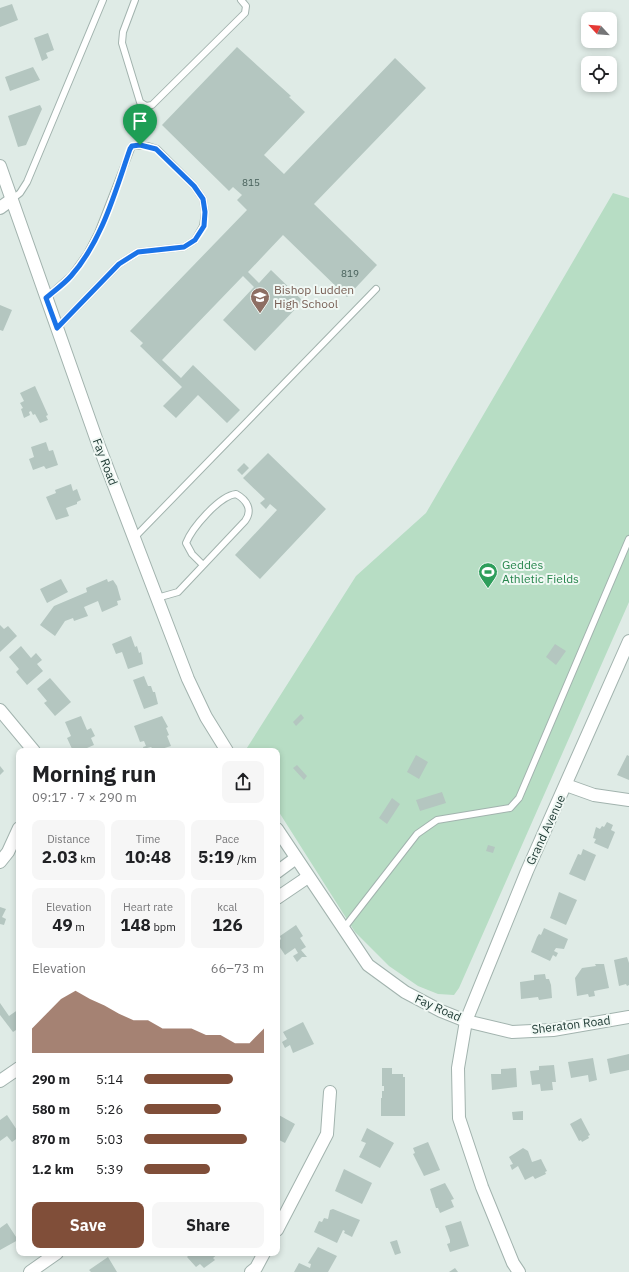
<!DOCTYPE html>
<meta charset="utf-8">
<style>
:root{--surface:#fff;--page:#f6f6f6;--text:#202124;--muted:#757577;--accent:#804e39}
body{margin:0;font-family:"IBM Plex Sans",sans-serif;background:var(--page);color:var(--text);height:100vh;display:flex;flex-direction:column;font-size:15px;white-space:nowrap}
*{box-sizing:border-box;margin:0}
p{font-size:13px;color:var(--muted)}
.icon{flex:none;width:22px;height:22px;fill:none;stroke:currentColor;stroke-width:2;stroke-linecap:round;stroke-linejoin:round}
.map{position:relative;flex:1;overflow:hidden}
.panel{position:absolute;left:16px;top:748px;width:264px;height:508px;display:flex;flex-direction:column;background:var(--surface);border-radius:8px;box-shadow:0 2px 6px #0003}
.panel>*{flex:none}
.needle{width:26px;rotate:296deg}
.tools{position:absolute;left:581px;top:12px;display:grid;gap:8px}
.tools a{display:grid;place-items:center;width:36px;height:36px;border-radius:8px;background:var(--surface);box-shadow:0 2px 6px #0003;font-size:20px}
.pin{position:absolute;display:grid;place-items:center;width:34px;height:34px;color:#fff;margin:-41px -17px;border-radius:50% 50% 50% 0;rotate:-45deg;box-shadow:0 0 4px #0007}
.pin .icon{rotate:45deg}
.round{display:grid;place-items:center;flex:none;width:42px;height:42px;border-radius:8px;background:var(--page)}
.summary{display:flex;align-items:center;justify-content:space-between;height:68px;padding:0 16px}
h1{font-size:22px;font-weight:800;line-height:30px}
.figures{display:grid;grid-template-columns:repeat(3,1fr);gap:6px;height:68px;padding:4px 16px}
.figures div{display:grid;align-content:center;border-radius:8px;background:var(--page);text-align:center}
.figures b{font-size:17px;font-weight:800}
.figures small{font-size:11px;font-weight:400}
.figures p{font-size:11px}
.chart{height:112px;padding:8px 16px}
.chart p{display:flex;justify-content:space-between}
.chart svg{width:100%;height:72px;margin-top:4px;fill:var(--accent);opacity:.7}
.primary-button{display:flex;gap:8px;margin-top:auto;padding:8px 16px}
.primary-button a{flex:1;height:46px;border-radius:8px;background:var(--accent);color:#fff;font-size:16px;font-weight:800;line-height:46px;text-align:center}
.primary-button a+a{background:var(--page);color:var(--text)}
ul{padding:0 16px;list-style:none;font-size:13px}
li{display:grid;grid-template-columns:64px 48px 1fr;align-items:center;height:30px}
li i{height:10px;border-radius:5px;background:var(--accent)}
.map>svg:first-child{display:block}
.green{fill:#b7ddc4}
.building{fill:#b4c6c0}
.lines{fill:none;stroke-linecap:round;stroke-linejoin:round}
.service-casing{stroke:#a2b3ae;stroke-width:8}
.minor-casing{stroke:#a2b3ae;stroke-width:14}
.tertiary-casing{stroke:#a2b3ae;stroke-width:14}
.service{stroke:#fff;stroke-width:6}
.minor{stroke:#fff;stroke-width:12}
.tertiary{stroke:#fff;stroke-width:12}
.route-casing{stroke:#fff;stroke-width:8}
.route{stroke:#1a73e8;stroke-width:5}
.labels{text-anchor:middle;stroke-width:4;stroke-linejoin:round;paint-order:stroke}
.number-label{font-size:10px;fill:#455e58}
.education-label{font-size:12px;fill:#785e54;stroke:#f0f8f4;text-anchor:start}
.street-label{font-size:12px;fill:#203c36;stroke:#f0f8f4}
.leisure-label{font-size:12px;fill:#27864d;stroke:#f0f8f4;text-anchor:start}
</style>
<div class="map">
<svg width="629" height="1272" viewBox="0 0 629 1272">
<rect width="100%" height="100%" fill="#dfebe6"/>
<!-- green -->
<path class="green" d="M613,193L629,198V602L459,988L454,995L438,994L418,986L389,966L355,932L277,809V751H245L356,576L426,513Z"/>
<!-- building -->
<path class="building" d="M12,4L18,20L0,27V8Z
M48,33L54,50L46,53L48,58L42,61L34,38Z
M237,47L291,96L289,97L305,112L264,155L284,174L395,58L426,88L314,204L377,265L347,297L283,235L248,272L259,283L271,270L303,301L255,351L223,320L254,287L243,276L162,360L181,378L193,365L240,410L227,423L198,395L176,418L163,406L182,387L140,346L143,343L130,331L247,210L237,200L242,195L233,187L229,191L162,125Z
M33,67L40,80L10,91L5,77Z
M40,105L42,109L26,145L18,147L8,116Z
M0,305L12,310L3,331L0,330Z
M35,386L48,415L46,416L48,420L40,423L35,414L33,415L31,411L29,412L30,415L24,418L21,409L23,408L20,403L24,401L20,393Z
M46,442L49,451L53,450L58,465L46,469L44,466L33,470L29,459L34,457L31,447Z
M268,453L326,509L260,579L235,555L277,510L270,504L266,509L260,503L265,499L243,478Z
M244,463L249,468L242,475L237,470Z
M71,484L73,491L77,489L81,500L77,502V504L66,508L69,516L56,520L46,497L56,493L55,490Z
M61,579L68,592L47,603L40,589Z
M107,579L108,582L113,580L117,586L121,600L117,601L118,605L102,612L98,601L84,607L88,616L74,621L73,618L65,621L55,636L40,625L54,606L87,592L86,588Z
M0,625L4,629L8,626L17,636L0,652Z
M131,636L135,647L137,646L139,653L141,652L143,664L128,669L122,652L116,654L112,644Z
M555,644L566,651L556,665L546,657Z
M21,646L31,658L36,653L42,660L37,664L43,671L27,685L16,672L19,669L9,657Z
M144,676L148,686H151L153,692H155L158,704L144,709L133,680Z
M50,678L71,702L55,716L44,703L47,701L37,689Z
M301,714L304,718L296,726L293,722Z
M81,716L87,730L91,728L95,736L91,738L94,745L80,751H73L67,738L71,736L65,722Z
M162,716L168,727L166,728L169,735L167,736L171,746L155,751L151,747L147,748L148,751H144L143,747L146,746L144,741L140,742L134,726Z
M416,755L428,762L419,779L407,772Z
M627,755L629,756V780L617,775Z
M297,765L307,776L304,780L293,768Z
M0,766L4,771L0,775Z
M442,792L446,803L420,811L416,800Z
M392,798L400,804L387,824L379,818Z
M607,822L613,825L611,830L615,832L608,849L594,843L596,839L593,838L596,827L600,829L602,826L604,827Z
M488,845L495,847L493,853L486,851Z
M583,849L596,855L585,881L569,874L578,854L581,855Z
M559,892L577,900L566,925L550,918Z
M0,907L6,909L2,917L6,919L4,925L0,924Z
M296,925L303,936L300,938L306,947L301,950L307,957H302L297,962L293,956L298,953L295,948L285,955L277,943L281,939L280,936Z
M544,928L568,939L564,949L556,948L554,951L558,953L556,957L553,955L550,961L531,952L537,937L539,934L541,935Z
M627,957L629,963V985L627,986L626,984L619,986L614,960Z
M595,964H604L609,988L594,991L595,996L589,997L588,994L577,996L575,978L582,968L596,966Z
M545,974L546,979H549L551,985L552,998L539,1000L538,997L521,999L520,982L534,980V975Z
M0,1003L9,1016L19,1009V1028L13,1032L0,1015Z
M303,1022L314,1044L293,1053L290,1045L285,1048L282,1042L287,1039L283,1032Z
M629,1054V1070L610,1074L607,1059Z
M593,1058L597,1080L589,1082L588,1075L571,1078L568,1062Z
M554,1065L556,1082H552L553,1090L541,1091L540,1084L532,1085L530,1071L539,1070V1066Z
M382,1068H392V1074H403V1077H405V1116H381V1098H382V1091H384V1086H382Z
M516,1068L517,1087L492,1090L491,1074H501V1069Z
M523,1111V1120H513L512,1112Z
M277,1114L295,1124L285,1143L277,1139Z
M7,1115L19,1133V1137L12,1142L7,1136L0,1141V1120Z
M581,1118L590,1135L588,1136L589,1138L582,1142L581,1140L579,1141L570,1124Z
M367,1128L394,1143L380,1168L359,1157L366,1143L361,1141Z
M428,1142L440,1170L424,1176L413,1154L415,1153L413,1148Z
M523,1148L528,1151L532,1162L541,1159L547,1171L545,1172L546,1174L535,1179L533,1176L525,1180L518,1166L512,1170L510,1165L513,1164L509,1157Z
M344,1169L372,1183L362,1204L335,1191Z
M445,1183L454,1199L451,1200L454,1207L440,1213L438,1208H436L430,1189Z
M333,1209L360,1220L352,1237L344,1233L345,1231L343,1230L337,1243L314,1232L319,1221L322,1222L324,1218L328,1219L330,1210Z
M461,1221L469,1246L450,1252L447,1244L450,1243V1240L445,1226Z
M7,1223L18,1240L0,1250V1228Z
M397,1240L401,1253L395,1255L390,1242Z
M318,1247L337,1256L328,1272H294L299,1263L310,1268L311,1264L308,1263Z
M191,1253H219L213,1258L215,1260L204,1268L200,1264L196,1267L187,1257Z
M108,1257L117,1272H91L89,1270Z
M455,1268L458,1272H449Z"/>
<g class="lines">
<!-- service casing -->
<g class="service-casing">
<path id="service" d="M135,0L123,32L122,43L140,102L146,106L152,105L245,13L246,6L241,0
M11,200L20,193L27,182L103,0
M46,298L71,276L87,254L98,233L132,146H148L157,149L194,186L203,199L205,212L203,226L195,240L184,247L138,252L119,264L57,328
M134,538L376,289
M157,598L178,592L245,521C253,510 247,500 236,494C219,496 192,528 186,543L192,554L203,565
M344,928L417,834L437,820L510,808L519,798L629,539"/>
</g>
<!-- minor casing -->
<g class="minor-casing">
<path id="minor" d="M0,208L11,200
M0,710L34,751
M566,785L594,795L629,800
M0,862L8,852L19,828
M277,872L296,858
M277,898L308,877
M466,1021L512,1032L553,1030L629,1017
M0,1081L19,1068
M277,1230L327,1134L330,1092
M30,1272L57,1253
M251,1272L256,1268L264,1253"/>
</g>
<!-- tertiary casing -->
<g class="tertiary-casing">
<path id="tertiary" d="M0,166L97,441L188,679L206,717L227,751
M277,829L368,965L405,992L441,1011L466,1021
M519,1272L513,1263L482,1187L459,1118L458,1068L466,1021L527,871L629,641"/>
</g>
<!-- service -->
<use href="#service" class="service"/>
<!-- minor -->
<use href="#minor" class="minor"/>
<!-- tertiary -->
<use href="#tertiary" class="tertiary"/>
</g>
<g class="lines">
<!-- route casing -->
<g class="route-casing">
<path id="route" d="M140,145L156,149L194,186L203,199L205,212L204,226L195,240L184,247L138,252L119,264L57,328L46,298C54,291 64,284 71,276C102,241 115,192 130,149L132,146Z"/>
</g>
<!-- route -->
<use href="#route" class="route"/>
</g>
<!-- icons -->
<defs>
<g id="school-pin" transform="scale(1)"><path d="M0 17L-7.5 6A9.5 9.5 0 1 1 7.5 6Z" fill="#8d6e63" stroke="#f0f8f4"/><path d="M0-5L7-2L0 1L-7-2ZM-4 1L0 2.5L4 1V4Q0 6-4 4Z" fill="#fff"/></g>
<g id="stadium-pin" transform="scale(1)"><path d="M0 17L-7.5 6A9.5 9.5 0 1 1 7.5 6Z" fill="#2e9e5b" stroke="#f0f8f4"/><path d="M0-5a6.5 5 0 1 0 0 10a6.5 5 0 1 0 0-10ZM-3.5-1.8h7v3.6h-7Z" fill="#fff"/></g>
</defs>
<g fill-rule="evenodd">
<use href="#school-pin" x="260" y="297"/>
<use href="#stadium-pin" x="488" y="572"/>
</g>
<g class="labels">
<!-- number labels -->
<g class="number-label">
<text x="251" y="186">815</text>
<text x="350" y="277">819</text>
</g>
<!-- education labels -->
<g class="education-label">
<text x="274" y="294">Bishop Ludden<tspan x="274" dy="14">High School</tspan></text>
</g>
<!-- street labels -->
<g class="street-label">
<text transform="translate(105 462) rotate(69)" y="4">Fay Road</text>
<text transform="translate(546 830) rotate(-65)" y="4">Grand Avenue</text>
<text transform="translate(438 1008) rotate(24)" y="4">Fay Road</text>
<text transform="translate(571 1025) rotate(-7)" y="4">Sheraton Road</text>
</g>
<!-- leisure labels -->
<g class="leisure-label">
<text x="502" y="569">Geddes<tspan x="502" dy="14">Athletic Fields</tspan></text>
</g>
</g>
</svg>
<div class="tools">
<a><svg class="needle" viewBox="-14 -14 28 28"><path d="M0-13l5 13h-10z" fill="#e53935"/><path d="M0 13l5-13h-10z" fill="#757577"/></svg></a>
<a><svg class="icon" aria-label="locate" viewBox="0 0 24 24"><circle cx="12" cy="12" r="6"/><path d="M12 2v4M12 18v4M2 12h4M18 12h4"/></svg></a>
</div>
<div class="pin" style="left:140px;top:145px;background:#1e9e55"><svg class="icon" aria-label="arrive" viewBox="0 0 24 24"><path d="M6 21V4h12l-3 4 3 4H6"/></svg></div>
<section class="panel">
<div class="summary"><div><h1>Morning run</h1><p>09:17 · 7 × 290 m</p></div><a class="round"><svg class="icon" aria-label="share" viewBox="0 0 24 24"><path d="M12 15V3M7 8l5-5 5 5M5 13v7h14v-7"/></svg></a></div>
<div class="figures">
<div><p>Distance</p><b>2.03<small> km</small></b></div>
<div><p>Time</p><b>10:48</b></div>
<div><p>Pace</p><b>5:19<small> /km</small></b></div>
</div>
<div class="figures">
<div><p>Elevation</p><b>49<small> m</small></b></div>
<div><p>Heart rate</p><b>148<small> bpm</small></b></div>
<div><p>kcal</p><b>126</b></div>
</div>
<div class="chart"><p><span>Elevation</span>66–73 m</p>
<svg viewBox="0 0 160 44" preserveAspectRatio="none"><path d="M0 44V29L10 20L20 11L30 6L40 11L50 15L60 20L70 24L80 24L90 29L100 29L110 29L120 33L130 33L140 38L150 38L160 29V44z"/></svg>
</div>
<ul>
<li><b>290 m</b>5:14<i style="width:74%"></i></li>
<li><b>580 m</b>5:26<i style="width:64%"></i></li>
<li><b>870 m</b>5:03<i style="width:86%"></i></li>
<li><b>1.2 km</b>5:39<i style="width:55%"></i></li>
</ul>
<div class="primary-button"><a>Save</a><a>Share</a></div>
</section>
</div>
